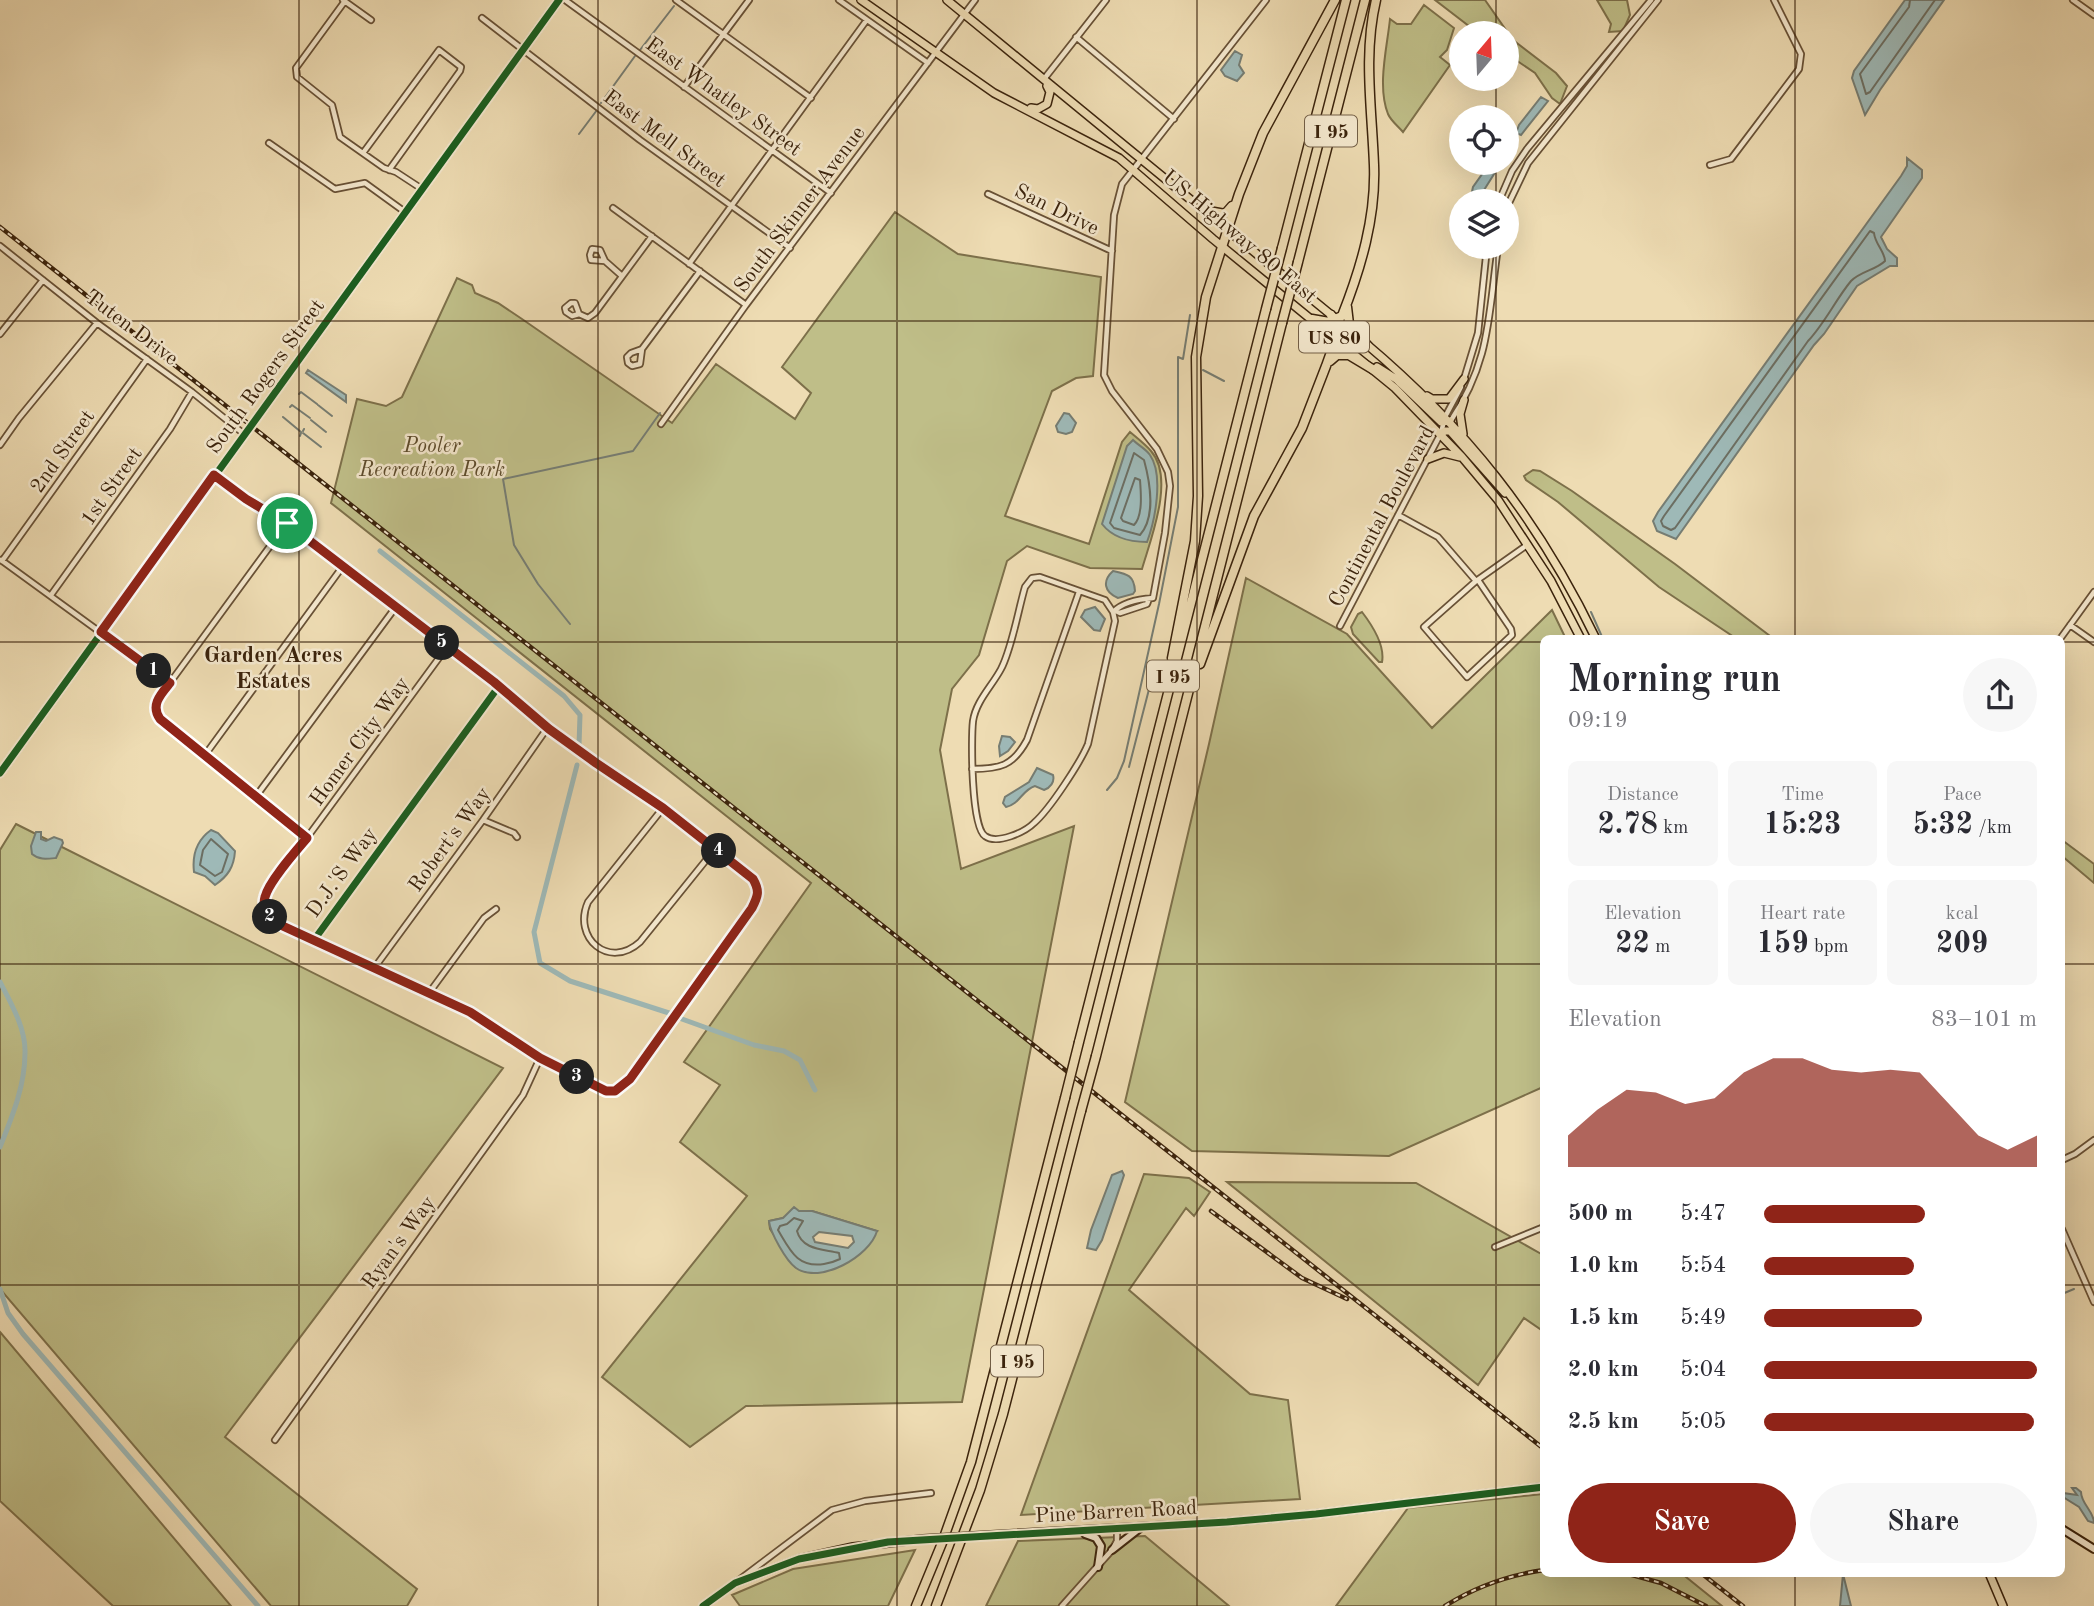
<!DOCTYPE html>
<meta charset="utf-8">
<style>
:root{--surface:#fff;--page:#f7f7f7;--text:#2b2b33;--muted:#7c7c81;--accent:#8f2418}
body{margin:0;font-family:"Old Standard TT",serif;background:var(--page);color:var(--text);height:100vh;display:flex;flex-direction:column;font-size:26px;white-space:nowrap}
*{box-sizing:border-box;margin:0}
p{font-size:23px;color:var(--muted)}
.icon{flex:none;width:38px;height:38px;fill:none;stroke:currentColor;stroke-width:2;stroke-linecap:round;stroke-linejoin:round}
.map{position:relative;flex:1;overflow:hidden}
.sheet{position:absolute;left:1540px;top:635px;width:525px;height:942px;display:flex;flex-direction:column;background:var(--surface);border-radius:10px;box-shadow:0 7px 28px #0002}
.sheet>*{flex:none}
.needle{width:46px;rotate:19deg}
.buttons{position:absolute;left:1449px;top:21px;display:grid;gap:14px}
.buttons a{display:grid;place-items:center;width:70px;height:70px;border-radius:50%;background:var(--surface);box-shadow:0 7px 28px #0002;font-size:35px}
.pin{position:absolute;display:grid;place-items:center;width:60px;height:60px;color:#fff;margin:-30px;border:4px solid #fff;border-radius:50%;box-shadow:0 2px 7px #0007}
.km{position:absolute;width:35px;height:35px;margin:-18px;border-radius:50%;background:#222;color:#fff;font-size:19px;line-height:35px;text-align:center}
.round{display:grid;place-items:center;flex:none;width:74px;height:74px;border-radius:37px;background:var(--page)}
.headline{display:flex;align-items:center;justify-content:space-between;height:119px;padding:0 28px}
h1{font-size:38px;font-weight:600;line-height:52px}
.metrics{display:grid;grid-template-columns:repeat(3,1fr);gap:10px;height:119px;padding:7px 28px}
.metrics div{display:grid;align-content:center;border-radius:10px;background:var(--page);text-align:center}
.metrics b{font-size:30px;font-weight:600}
.metrics small{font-size:19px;font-weight:400}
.metrics p{font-size:19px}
.chart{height:196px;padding:14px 28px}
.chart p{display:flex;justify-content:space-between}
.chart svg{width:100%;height:126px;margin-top:7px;fill:var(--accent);opacity:.7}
.primary-button{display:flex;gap:14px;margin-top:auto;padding:14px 28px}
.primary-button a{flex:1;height:80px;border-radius:42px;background:var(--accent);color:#fff;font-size:28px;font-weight:600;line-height:80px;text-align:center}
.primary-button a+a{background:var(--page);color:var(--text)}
ul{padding:0 28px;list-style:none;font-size:23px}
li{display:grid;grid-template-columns:112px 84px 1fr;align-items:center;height:52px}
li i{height:18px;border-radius:9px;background:var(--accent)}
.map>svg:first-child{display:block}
.green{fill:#bfbe88;stroke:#7d704a;stroke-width:2;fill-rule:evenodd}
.water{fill:#9eb9b7;stroke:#767d73;stroke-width:2;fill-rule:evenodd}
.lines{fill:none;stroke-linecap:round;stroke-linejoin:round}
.shore{stroke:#6c6e62;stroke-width:2}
.stream{stroke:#767d73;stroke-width:2}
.canal{stroke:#9eb9b7;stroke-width:5}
.street-casing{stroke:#685136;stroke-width:8}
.secondary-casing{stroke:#3b230c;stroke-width:10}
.primary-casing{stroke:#3b230c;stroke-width:10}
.highway-casing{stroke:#3b230c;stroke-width:11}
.street{stroke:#f4e8ce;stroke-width:4.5}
.secondary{stroke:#f4e8ce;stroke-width:6}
.primary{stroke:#eedcb3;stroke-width:7}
.highway{stroke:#eedcb3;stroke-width:8}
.rail-casing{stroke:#3b230c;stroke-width:4.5}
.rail{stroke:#f4e8ce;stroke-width:2;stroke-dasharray:5;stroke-linecap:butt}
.secondary-bridge-casing{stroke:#3b230c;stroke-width:10;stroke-linecap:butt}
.highway-bridge-casing{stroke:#3b230c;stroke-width:11;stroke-linecap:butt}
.secondary-bridge{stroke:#f4e8ce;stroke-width:6}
.highway-bridge{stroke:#eedcb3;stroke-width:8}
.cycleway-casing{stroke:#f4e8ce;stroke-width:11}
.cycleway{stroke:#1b5e20;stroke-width:7}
.route-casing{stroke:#fff;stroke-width:14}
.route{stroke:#8f2418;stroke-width:9}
.grid{fill:none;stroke:#3b230c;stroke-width:2;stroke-opacity:0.55}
.labels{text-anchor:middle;stroke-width:5;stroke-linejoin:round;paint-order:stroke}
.shield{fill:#f4e8ce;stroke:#725e46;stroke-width:2}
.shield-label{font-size:19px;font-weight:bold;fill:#3b230c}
.street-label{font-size:21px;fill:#3b230c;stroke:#f4e8ce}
.park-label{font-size:21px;font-style:italic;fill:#5c4a2b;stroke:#f4e8ce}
.neighbourhood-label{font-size:23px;font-weight:bold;fill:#3b230c;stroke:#f4e8ce}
</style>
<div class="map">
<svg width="2094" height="1606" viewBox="0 0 2094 1606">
<rect width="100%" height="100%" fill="#eedcb3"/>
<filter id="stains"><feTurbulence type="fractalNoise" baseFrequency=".00286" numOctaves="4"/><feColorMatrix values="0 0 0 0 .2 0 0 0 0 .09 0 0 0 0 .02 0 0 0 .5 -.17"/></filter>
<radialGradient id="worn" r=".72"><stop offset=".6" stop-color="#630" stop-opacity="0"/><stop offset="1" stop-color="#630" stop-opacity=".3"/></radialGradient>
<!-- green -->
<path class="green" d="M1435,0H1485L1513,40L1556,73L1567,86L1560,104L1552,98L1535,73L1507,54V33H1478Z
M1597,0H1627L1630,15L1623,31L1609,32L1611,24Z
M1424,5L1454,28L1447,50L1440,57L1450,65L1403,132C1398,126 1391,121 1388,114C1377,86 1387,48 1390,19L1397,24H1411Z
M895,212L958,254L1101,277L1093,376L1076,378L1052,391L1005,516L1089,544L1122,442L1130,432C1137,438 1145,444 1151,451C1175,478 1151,538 1142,569L1090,568L1027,546L1007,561L979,655L952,689L940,750L961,869L1074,826L962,1402L746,1406L690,1447L602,1377L747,1196L680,1142L720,1085L684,1062L811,883L331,503L357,399L386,406L402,397L457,278L472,285L475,293L498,303L522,319L672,423L716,364L795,419L811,393L782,367ZM799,1211H812L877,1231L812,1273L795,1267L770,1229L769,1221L783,1218Z
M1533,470L1540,471L1572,491L1675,564L1774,639H1737L1659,587L1558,502L1526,480L1524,476Z
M1246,578L1347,634L1432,728L1552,610L1566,639H1544L1543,1087L1389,1156L1192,1151L1125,1102L1209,744Z
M1362,612C1372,625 1385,646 1382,662H1379L1353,634L1351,627L1358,614Z
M16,824L503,1068L225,1437L417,1589L407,1606H271L0,1289V850Z
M2062,840L2094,864V883L2062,856Z
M1144,1174L1189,1178L1210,1192L1194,1216L1186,1208L1129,1290L1250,1394L1288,1400L1300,1499L1021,1515Z
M1227,1182L1416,1183L1543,1255V1331L1524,1318L1478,1385Z
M0,1332L231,1606H113L0,1501Z
M1543,1494L1544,1573H1681L1722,1606H1336L1408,1508Z
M1145,1536L1229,1606H986L1018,1541Z
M915,1550L888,1606H740L732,1595L793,1569Z"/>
<!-- water -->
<path class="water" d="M1905,0H1944L1880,90L1865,115L1852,78L1854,71Z
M1235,51L1242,55L1239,65L1244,73L1237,81L1225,76L1221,70Z
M1541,97L1548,101L1521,135L1516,133L1519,125Z
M1907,158L1922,170V178L1881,237L1887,249L1897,258V266H1890L1857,286L1824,334L1814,345L1676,539L1657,531L1653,521L1658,512L1901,176L1907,166Z
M1490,163H1501L1484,190L1473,198L1471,196L1473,187Z
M308,370L346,395V402L306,373Z
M1064,413L1069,414L1076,423L1072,432L1066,434L1058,432L1056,426Z
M1133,440C1138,445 1146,449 1150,455C1164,475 1155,521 1147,542C1130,542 1113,538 1102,524L1127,446Z
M1113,571C1127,574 1134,575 1135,591L1133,594L1118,598C1104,592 1102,581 1113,571Z
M1095,607L1105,619L1100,631L1094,630L1081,617L1085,610Z
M1002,736L1010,737L1015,742L1008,751L1000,756L999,746Z
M1037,768L1053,775C1055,782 1050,788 1044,790L1035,786C1022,790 1020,804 1006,807L1003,803L1005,797L1029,782Z
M211,830L218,833L235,851C234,867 228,876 215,885L205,876L194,872C192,855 197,840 211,830Z
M36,832H41V839L46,841L54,837L62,840L63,843L56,858C46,859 39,860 32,854L31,846Z
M1122,1171L1124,1175L1102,1240L1096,1250L1087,1248L1091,1230L1112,1175Z
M794,1207L799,1211H812L877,1231C870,1256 820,1285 796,1268C786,1261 770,1232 769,1221L783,1218ZM819,1232L852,1236L854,1242L848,1248L815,1242L813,1237Z
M2072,1488H2076L2081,1492C2081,1504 2094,1511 2094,1523L2088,1521L2079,1507L2063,1497V1493L2077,1495Z
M1843,1574L1851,1606H1840Z"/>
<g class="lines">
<!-- shore -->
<path class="shore" d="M1910,0L1909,7L1860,74L1866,94L1870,92L1935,0
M1870,231L1874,233C1875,244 1885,252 1885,261C1876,270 1861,271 1851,281C1836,299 1825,323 1808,341L1675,528L1671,530L1663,526L1661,521L1664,516Z
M1134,453L1144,460C1150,482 1156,517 1140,535L1114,528L1110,523Z
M1135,478L1140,480C1141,493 1143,516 1134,525L1123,521L1121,518Z
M211,839L228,854L222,872L215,876L200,865L203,850Z
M794,1218L803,1221L797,1231C802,1250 823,1249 839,1253L840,1259C834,1262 830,1263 824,1264C797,1268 790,1250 778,1230L780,1226L787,1224Z"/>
<!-- stream -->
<path class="stream" d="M640,50L674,6
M601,103L635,56
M579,134L597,110
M1203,370L1224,381
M299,394L301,392L317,404
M318,405L332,416
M290,407L292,405L310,418
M283,417L301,432
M311,420L326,432
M303,431L304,429
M303,433L321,447
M300,436L301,433
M1591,612L1603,639
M570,624L538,584L514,545L503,479L633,451L660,413
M1129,767L1156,662
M1107,790L1117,778L1124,761L1159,604L1178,507V357L1183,359L1190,315
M2062,1294L2074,1289"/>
<!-- canal -->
<path class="canal" d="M380,551L564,696L580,715L579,745
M577,765L534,932L540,963L570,981L669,1013
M0,982C11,1003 26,1029 25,1053C25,1086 12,1117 0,1147
M679,1018L754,1045L784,1051L800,1060L815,1090
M0,1289L8,1313L23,1334L258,1606"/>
<!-- street casing -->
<g class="street-casing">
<path id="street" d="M343,0L371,20
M565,0L831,193
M676,0L811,98
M839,0L928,63
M2073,0L2094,15
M345,1L296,68L297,77L332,105L340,137L384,168L396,172L422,189
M482,18L640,140L790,248
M1076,37L1174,119
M1044,79L1106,0
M684,87L749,0
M269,143L335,189L365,183L405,212
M363,153L439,50L461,67L460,71L389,170
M1710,165L1731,159L1799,69L1801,54L1774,0
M988,194L1112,251
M1499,201L1512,171L1527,149L1651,0
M1507,207L1528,163L1658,0
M613,208L746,305
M0,246L97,323L192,392L244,434
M605,261L591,260L590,255L592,249L600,250L605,261L622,276
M689,264L866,21
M579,314L572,316L566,312L565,308L571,303H575L579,314L588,318L595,313L652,236
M0,334L43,280
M642,349L631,353L627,357L628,363L632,366L640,364L642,349L700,271
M1464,379L1478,333L1487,247
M1450,422C1491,361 1488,316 1498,247
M661,424L746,305L975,0
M1441,433L1445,417L1461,387
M0,445L19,418L97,323
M214,476L246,499L287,523L499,686L548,727L596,763L663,808L753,879C760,891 758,896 752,908L630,1079L615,1091H606L540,1058L470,1012L314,940L499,686
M1398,515L1438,537L1476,581
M287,523L161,695C156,701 153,708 157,715C163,727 195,747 207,756C241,782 274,810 307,838
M1,560L170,683
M2,561L147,359
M1040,577L1105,600L1113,612L1115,621L1088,744C1080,763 1050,809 1034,823C1025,832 997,845 985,836C971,827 971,738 973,721C976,701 992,686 1001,669C1012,648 1018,611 1025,587L1032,578Z
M1478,580L1511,629L1512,635L1467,677L1424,627L1476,581L1527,545
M51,595L170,429L192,392
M1116,611L1120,613L1147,604L1149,599
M1113,612C1123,602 1139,599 1153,598L1165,533L1170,486L1168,472L1157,449L1112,391L1104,375L1114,215L1122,184L1266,0
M2070,625L2094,642
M1340,626L1440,435
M2060,639L2094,592
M205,755L343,566
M972,769C1000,769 1013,766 1027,740L1079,592
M257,795L395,608
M663,808L588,902C572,938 609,970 640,942L715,849
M483,820L514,833L517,837
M313,940C292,930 261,923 265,895L447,647
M375,967L483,820L548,727
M429,993L484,918L496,909
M2062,1160L2075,1154L2094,1140
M2062,1229L2094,1302
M1495,1247L1544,1227
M275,1440L523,1095L540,1058
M739,1580L832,1510L865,1501L931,1493
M1062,1606L1112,1550L1117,1541V1529"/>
</g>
<!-- secondary casing -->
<g class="secondary-casing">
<path id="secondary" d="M0,773L559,0
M2062,1529L2094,1549
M1085,1534L1096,1538L1101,1546L1098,1567
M991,1535L1227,1522L1316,1514L1544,1487
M1112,1550L1140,1528
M703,1606L735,1583L799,1559L853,1547L923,1539"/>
</g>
<!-- primary casing -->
<g class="primary-casing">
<path id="primary" d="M861,0L994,93L1119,158L1213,239L1395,388L1462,457L1498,500L1551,581L1581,639
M947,0L1352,332
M1031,108L1038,109L1047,104L1050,92L1047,86
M1364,342C1466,428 1538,518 1596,639
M1377,367L1396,379L1441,422L1450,421
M1427,396L1432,399H1449L1464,379
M1441,434L1445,431H1450L1505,493
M1463,434L1460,414L1464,400
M1428,459L1444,453L1460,457
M1989,1573L2003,1606"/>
</g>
<!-- highway casing -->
<g class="highway-casing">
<path id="highway" d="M1203,210L1225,214L1232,206
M1282,248L1346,0
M1298,262L1365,0
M1347,307L1349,324L1368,346
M1312,319L1329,322L1342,316C1361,268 1376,217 1374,165C1372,109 1363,55 1376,0
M1330,361L1337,355H1349L1374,370
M1172,658L1195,541L1198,496L1196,357L1206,297L1239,194L1263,133L1335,0
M1200,664L1254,516L1302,428L1326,366L1336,338L1337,328L1331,315
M1079,1042L1266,309
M1096,1056L1282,323
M916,1606L942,1543L971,1462L1065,1098
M936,1606L980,1490L1003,1414L1081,1111"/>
</g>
<!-- street -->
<use href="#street" class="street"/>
<!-- secondary -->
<use href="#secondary" class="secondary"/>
<!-- primary -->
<use href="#primary" class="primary"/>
<!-- highway -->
<use href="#highway" class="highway"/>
<!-- rail casing -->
<g class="rail-casing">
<path id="rail" d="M0,227L1544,1449
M1211,1211L1302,1278L1347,1299
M1625,1573L1661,1583L1706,1606
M1701,1573L1743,1606
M1445,1606C1475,1587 1509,1575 1544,1570"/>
</g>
<!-- rail -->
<use href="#rail" class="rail"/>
<!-- secondary-bridge casing -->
<g class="secondary-bridge-casing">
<path id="secondary-bridge" d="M923,1539L991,1535"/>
</g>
<!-- highway-bridge casing -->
<g class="highway-bridge-casing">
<path id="highway-bridge" d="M1266,309L1282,248
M1282,323L1298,262
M1065,1098L1079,1042
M1081,1111L1096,1056"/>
</g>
<!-- secondary-bridge -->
<use href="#secondary-bridge" class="secondary-bridge"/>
<!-- highway-bridge -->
<use href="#highway-bridge" class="highway-bridge"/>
<!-- cycleway casing -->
<g class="cycleway-casing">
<path id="cycleway" d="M214,476L246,499L287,523L499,686L548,727L596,763L663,808L753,879C760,891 758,896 752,908L630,1079L615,1091H606L540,1058L470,1012L314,940L499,686
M0,773L559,0
M703,1606L735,1583L799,1559L888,1542L1227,1522L1316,1514L1544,1487"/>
</g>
<!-- cycleway -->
<use href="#cycleway" class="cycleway"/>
</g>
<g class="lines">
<!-- route casing -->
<g class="route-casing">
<path id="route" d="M214,475L246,499L289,525L494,682L549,729L596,763L663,808L753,879C760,891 758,896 752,908L630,1079L615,1091H606L540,1058L470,1012L274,922C268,915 262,907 265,897C269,881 296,851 307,838L160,719C150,705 161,694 170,683L101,632Z"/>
</g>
<!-- route -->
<use href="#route" class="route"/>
</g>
<!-- grid -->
<path class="grid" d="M299,0V1606M598,0V1606M897,0V1606M1197,0V1606M1496,0V33M1795,0V639M1496,79V117M1496,163V201M1496,247V1606M0,321H2094M0,642H1544M2062,642H2094M0,964H1544M2062,964H2094M0,1285H1544M2062,1285H2094M1795,1573V1606"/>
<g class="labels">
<!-- shield labels -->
<g class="shield">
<rect x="1305" y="115.5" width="52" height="31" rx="5"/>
<rect x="1299" y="321.5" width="70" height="31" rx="5"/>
<rect x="1147" y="660.5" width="52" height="31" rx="5"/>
<rect x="991" y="1345.5" width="52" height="31" rx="5"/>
</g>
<g class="shield-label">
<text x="1331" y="138">I 95</text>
<text x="1334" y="344">US 80</text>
<text x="1173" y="683">I 95</text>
<text x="1017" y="1368">I 95</text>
</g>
<!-- street labels -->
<g class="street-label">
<text transform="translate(724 96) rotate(36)" y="7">East Whatley Street</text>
<text transform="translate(665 138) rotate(37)" y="7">East Mell Street</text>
<text transform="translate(799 209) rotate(-53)" y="7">South Skinner Avenue</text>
<text transform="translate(1057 209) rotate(26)" y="7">San Drive</text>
<text transform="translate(1240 236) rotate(40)" y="7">US Highway 80 East</text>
<text transform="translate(132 327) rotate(37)" y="7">Tuten Drive</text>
<text transform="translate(265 376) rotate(-54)" y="7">South Rogers Street</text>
<text transform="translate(62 451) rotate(-55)" y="7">2nd Street</text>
<text transform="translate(111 486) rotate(-55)" y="7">1st Street</text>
<text transform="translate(1381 516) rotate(-62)" y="7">Continental Boulevard</text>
<text transform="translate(359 741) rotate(-54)" y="7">Homer City Way</text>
<text transform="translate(449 839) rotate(-54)" y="7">Robert's Way</text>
<text transform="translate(341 872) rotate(-54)" y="7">D.J.'S Way</text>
<text transform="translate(398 1242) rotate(-54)" y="7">Ryan's Way</text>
<text transform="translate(1116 1511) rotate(-3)" y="7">Pine Barren Road</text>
</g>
<!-- park labels -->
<g class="park-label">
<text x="432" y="452">Pooler<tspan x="432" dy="24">Recreation Park</tspan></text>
</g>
<!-- neighbourhood labels -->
<g class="neighbourhood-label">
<text x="273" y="662">Garden Acres<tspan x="273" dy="26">Estates</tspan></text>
</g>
</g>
<rect width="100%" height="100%" filter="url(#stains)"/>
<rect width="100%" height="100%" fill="url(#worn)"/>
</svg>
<div class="buttons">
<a><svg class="needle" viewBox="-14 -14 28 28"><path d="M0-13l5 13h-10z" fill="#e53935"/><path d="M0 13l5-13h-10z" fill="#7c7c81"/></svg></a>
<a><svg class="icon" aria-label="locate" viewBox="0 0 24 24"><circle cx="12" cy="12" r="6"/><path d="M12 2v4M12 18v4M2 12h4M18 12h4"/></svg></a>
<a><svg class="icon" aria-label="layers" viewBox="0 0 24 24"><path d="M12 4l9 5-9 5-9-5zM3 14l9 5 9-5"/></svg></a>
</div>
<div class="pin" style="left:287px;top:523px;background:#1e9e55"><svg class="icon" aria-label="arrive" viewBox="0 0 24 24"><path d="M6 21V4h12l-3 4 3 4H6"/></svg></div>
<b class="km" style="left:154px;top:671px">1</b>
<b class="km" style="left:270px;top:917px">2</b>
<b class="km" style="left:577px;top:1077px">3</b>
<b class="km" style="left:719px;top:851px">4</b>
<b class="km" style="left:442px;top:643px">5</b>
<section class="sheet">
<div class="headline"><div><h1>Morning run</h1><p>09:19</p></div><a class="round"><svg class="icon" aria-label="share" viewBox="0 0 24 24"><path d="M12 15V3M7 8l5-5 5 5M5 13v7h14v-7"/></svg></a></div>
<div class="metrics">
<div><p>Distance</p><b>2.78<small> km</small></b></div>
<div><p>Time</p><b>15:23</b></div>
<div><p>Pace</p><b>5:32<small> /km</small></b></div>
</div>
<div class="metrics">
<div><p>Elevation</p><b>22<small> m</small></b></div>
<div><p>Heart rate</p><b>159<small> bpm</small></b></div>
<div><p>kcal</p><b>209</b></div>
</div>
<div class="chart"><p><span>Elevation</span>83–101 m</p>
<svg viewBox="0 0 160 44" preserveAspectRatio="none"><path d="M0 44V33L10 24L20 17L30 18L40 22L50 20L60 11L70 6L80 6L90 10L100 11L110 10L120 11L130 22L140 33L150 38L160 33V44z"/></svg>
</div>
<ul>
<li><b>500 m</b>5:47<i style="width:59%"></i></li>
<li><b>1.0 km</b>5:54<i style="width:55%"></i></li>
<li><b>1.5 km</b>5:49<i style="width:58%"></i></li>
<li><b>2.0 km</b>5:04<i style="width:100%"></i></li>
<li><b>2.5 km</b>5:05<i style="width:99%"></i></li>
</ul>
<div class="primary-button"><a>Save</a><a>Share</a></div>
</section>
</div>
